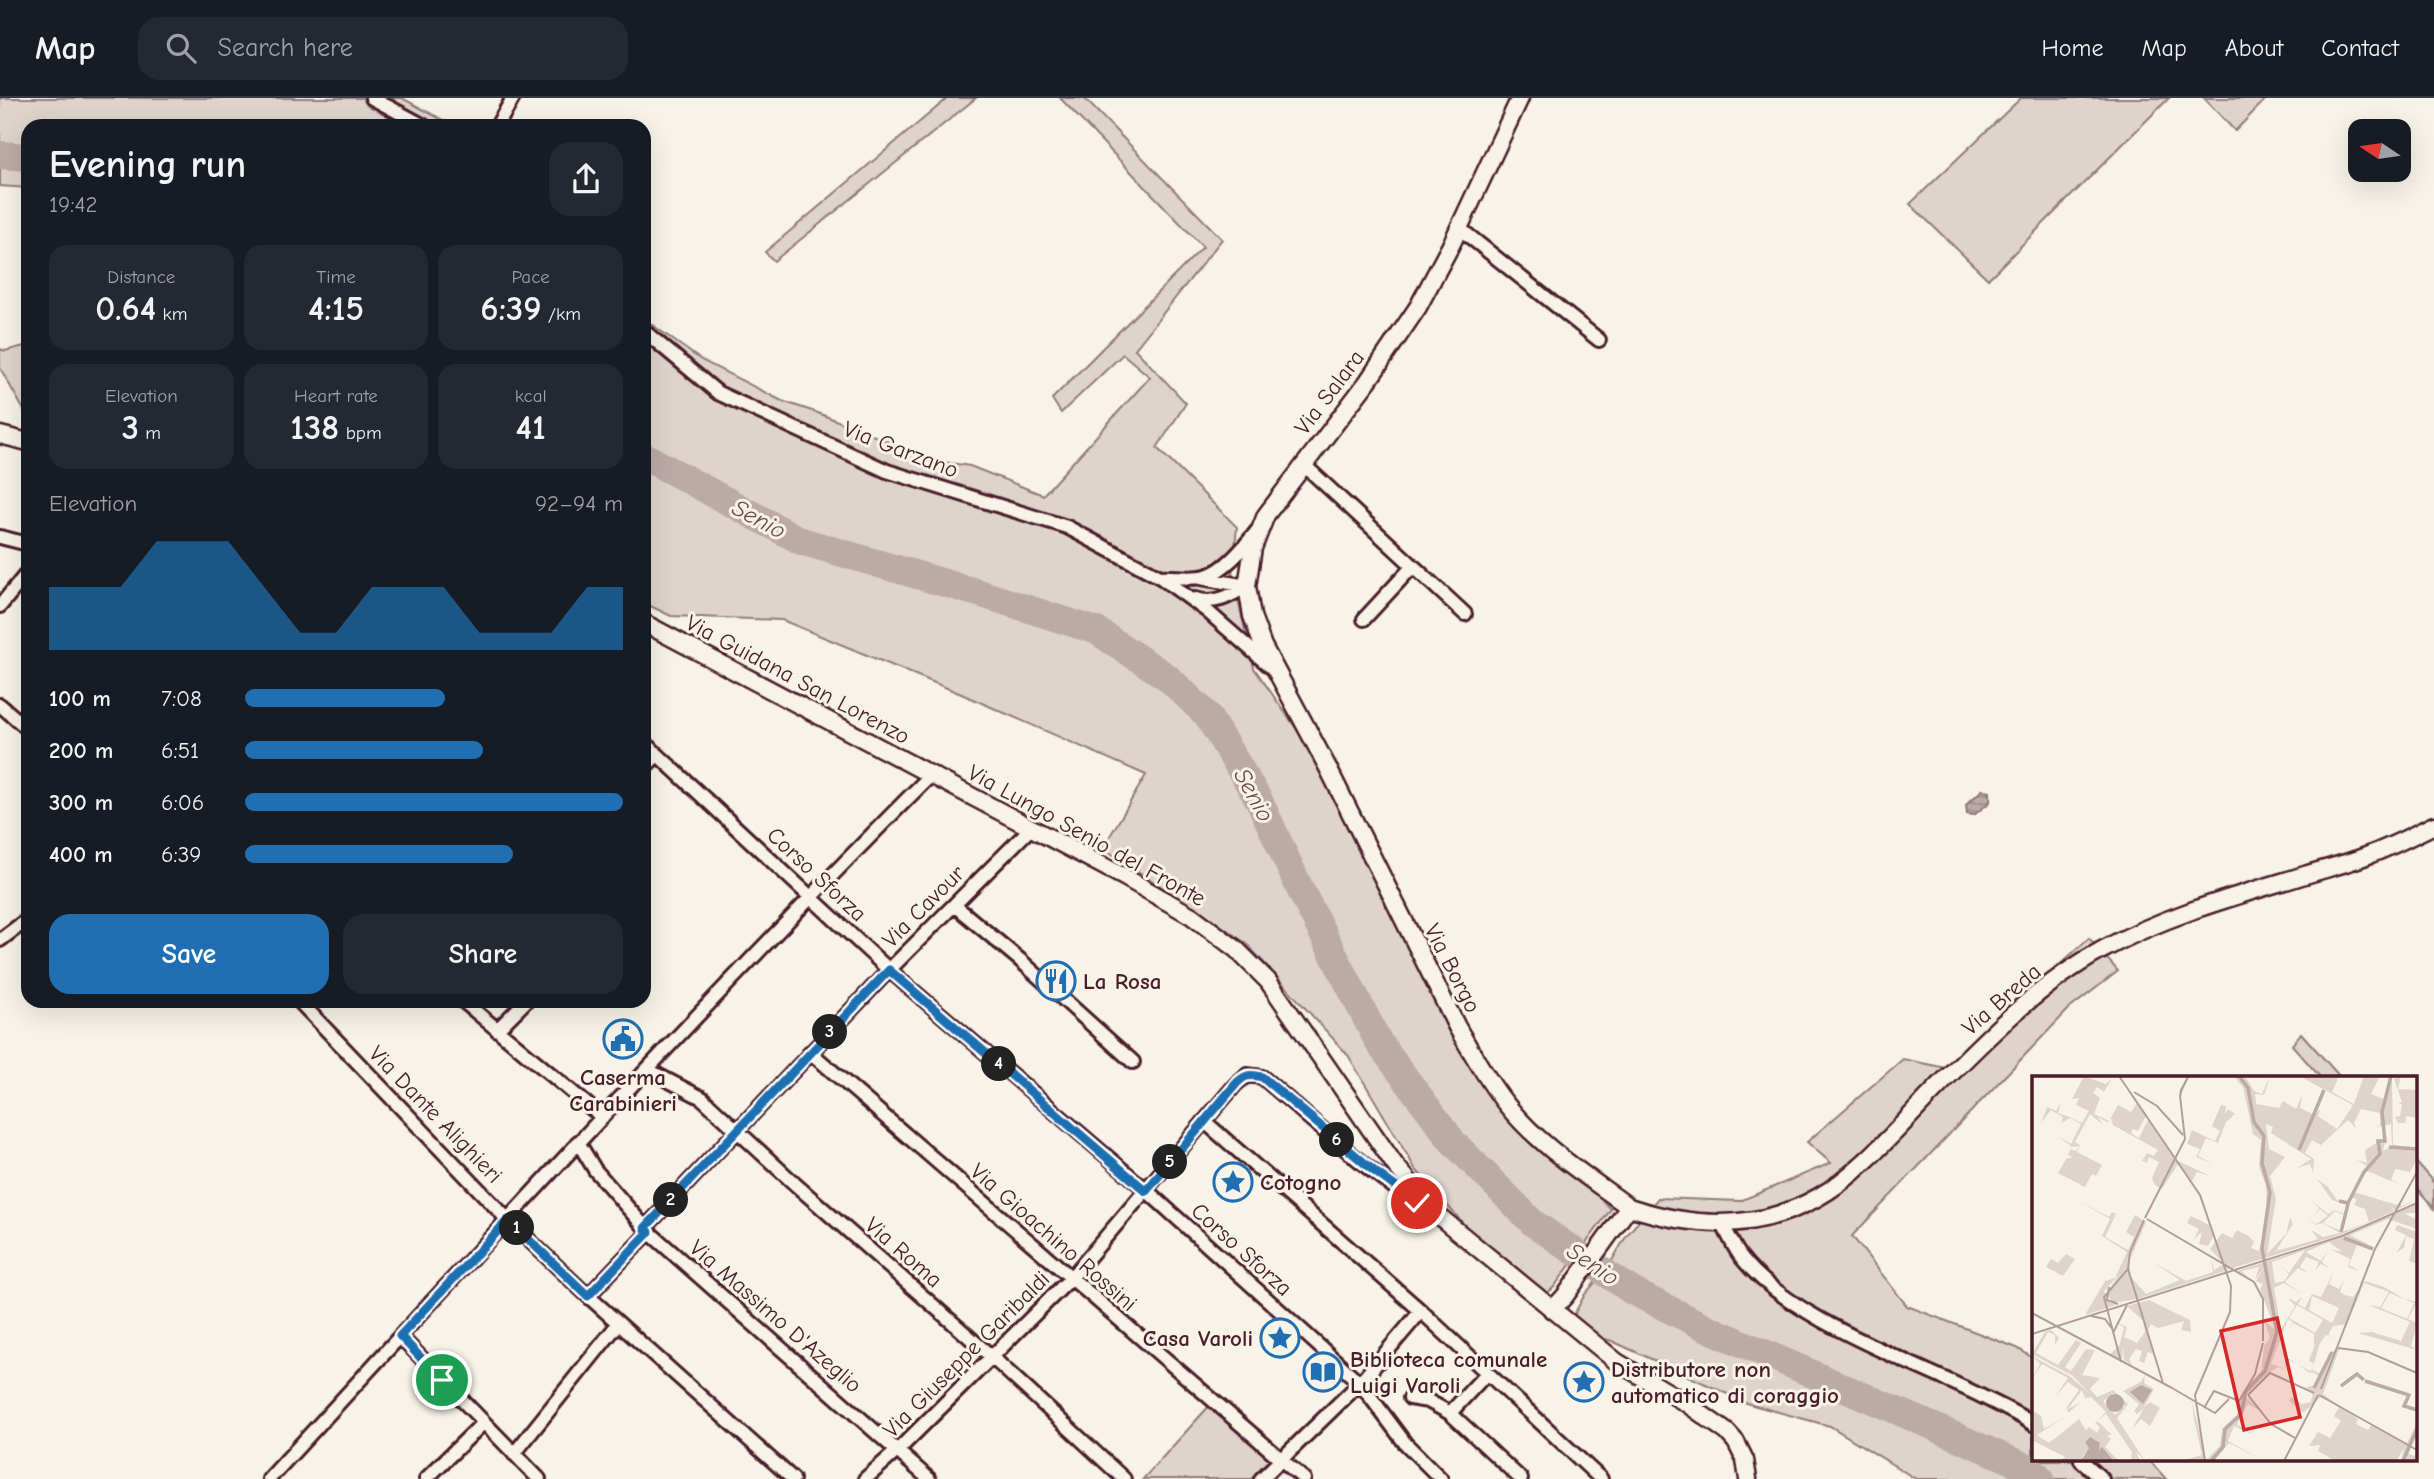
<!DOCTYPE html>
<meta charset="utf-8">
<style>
:root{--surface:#171b24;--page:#242831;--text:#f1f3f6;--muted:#9ea1a6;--line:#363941;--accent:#1f6fb2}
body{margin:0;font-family:"Comic Neue",sans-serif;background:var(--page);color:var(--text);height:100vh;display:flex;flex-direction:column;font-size:26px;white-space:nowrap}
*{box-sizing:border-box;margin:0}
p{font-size:23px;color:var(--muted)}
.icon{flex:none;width:38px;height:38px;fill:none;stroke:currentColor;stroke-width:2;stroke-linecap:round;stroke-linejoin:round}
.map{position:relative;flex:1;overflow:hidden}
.side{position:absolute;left:21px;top:21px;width:630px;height:889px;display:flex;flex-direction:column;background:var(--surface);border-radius:21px;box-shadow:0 7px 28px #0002}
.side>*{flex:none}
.needle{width:46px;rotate:283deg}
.buttons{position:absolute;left:2348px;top:21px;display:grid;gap:14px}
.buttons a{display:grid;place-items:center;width:63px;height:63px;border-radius:14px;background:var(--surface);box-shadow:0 7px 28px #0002;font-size:35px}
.pin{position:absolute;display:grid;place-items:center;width:60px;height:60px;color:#fff;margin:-30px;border:4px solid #fff;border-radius:50%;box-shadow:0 2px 7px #0007}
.km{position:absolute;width:35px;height:35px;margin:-18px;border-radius:50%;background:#222;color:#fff;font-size:19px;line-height:35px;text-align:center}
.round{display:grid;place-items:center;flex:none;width:74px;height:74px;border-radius:21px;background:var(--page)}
.head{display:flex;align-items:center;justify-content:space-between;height:119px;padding:0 28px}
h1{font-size:38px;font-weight:800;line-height:52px}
.metrics{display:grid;grid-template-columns:repeat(3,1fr);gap:10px;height:119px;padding:7px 28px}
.metrics div{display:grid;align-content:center;border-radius:18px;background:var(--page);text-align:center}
.metrics b{font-size:35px;font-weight:800}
.metrics small{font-size:19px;font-weight:400}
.metrics p{font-size:19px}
.chart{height:196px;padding:14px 28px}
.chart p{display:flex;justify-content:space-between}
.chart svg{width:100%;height:126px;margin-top:7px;fill:var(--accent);opacity:.7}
.action{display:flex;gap:14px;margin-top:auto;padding:14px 28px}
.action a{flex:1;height:80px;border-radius:21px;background:var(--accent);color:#fff;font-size:28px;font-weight:800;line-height:80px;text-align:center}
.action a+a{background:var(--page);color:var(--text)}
ul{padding:0 28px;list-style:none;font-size:23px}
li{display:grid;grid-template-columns:112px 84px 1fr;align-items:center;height:52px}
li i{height:18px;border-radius:9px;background:var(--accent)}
header{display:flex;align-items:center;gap:42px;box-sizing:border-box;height:98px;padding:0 35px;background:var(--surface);border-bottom:2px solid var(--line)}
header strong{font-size:33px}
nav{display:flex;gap:38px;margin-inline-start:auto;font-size:24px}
.search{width:490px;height:63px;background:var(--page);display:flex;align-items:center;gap:18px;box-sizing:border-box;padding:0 24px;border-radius:21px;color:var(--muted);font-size:26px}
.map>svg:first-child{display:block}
.green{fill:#ded4cc;stroke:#947a7c;stroke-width:2}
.water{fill:url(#water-rules);stroke:#8e7275;stroke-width:2}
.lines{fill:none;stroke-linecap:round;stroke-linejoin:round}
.river{stroke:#bcaaa7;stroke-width:28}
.minor-casing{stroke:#4a1f2b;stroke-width:18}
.tertiary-casing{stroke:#4a1f2b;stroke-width:21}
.minor{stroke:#f7f3e8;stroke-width:12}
.tertiary{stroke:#f7f3e8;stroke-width:16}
.route-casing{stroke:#fff;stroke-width:14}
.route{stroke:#1f6fb2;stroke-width:9}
.labels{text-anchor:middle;stroke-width:6;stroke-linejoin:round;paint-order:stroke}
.street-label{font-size:23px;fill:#4a1f2b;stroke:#f7f3e8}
.poi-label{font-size:23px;font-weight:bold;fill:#4a1f2b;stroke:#f7f3e8;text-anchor:start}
.water-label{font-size:24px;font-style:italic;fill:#6c4950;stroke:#f7f3e8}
.inset-river{fill:none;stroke:#bcaaa7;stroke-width:3.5}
.inset-road{fill:none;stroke:#b29e9c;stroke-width:2}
.view{fill:#d62828;fill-opacity:0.15;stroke:#d62828;stroke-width:3.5}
.inset-edge{fill:none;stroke:#4a1f2b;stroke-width:3.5}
</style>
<header>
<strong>Map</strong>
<div class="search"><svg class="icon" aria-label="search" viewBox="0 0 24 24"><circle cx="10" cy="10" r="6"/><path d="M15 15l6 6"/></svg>Search here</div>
<nav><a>Home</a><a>Map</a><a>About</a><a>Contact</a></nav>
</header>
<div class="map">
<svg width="2434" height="1381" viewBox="0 0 2434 1381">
<defs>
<pattern id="water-rules" width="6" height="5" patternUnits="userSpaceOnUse" patternTransform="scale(1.75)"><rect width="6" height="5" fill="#bcaaa7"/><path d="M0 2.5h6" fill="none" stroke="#9b8a88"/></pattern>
</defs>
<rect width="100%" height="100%" fill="#f7f3e8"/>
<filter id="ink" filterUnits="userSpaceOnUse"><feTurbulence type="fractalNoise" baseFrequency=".0143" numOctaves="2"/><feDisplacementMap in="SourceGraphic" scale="14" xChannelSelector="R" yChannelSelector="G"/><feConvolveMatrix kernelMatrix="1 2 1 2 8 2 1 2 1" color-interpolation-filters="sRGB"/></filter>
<g filter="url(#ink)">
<!-- green -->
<path class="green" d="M0,0H402L454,28H28V90L0,88Z
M948,0H976L774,163L765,154Z
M1060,0H1084L1222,141L1135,251L1186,305L1157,350L1237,429L1232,477L1254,570L1307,646L1467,963L1522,1035L1597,1096L1611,1111L1554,1189L1535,1207L1416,1072L1348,957L1246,845L1103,750L1146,677L959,595L782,522L671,518L644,505V221L701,262L782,303L818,315L936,363L970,368L1043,397L1150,279L1123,256L1061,315L1052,301L1203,149Z
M2021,0H2169L1988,181L1910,106Z
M2204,0H2267L2235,33Z
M28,247V314H25L0,270V251L5,253Z
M2089,840L2118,873L2069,911L1852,1138L1907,1208L2017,1250L2033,1260V1362H2149L2166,1381H1916L1830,1328L1749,1306L1612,1243L1567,1230L1585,1196L1607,1171L1627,1137L1658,1100L1740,1103L1831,1065L1807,1044L1903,961L1946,970Z
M2301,935L2341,980H2321L2292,947Z
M2415,1063L2434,1085V1110L2415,1088Z
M1211,1306L1273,1360L1251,1381H1143Z"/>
<!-- water -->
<path class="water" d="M1982,692L1990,694V704L1974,717L1967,716L1966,707Z"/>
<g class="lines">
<!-- river -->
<path class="river" d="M0,57L28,59
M644,358L801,443L982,496L1097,533L1167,579L1207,617L1259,702L1301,793L1379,945L1453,1044L1533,1125L1632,1193L1707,1230L2031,1371L2041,1381"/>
<!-- minor casing -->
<g class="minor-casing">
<path id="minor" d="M372,0L424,28
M497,28L513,0
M1459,130L1599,242
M644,233L718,295L887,373L1067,429L1160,479L1207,513L1272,570
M1303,366L1465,516
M0,439L28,446
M1160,479C1175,478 1192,482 1206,478C1226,472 1244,449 1257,433
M1201,480L1247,488
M1196,501C1216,507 1230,498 1247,488
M0,508L28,474
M1364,521L1413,468
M0,607L28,631
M644,644L889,872L1146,1092L1360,1285L1405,1345L1441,1381
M644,670L657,657
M954,807L1020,862L1133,964
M0,842L28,821
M299,903L508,1122L588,1198L793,1381
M463,903L602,1019
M497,932L526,903
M810,954L1304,1381
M648,972L702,1000L796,1087L993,1260L1124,1381
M1204,1023L1421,1213L1601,1381
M578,1044L595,1072L649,1134L929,1381
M1723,1127C1729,1138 1734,1150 1741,1159C1789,1221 1911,1263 1981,1298C1999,1307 2017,1315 2033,1326
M645,1130L889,872L1030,731
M588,1198L649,1134
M400,1238L539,1381
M1487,1275L1450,1315L1521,1381
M1410,1300L1428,1303L1450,1315
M514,1356L618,1226
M2081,1362L2102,1381
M269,1381C487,1144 703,905 931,677
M426,1381L483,1325
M865,1381L897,1353L1070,1181L1236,986L1247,977L1262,979C1317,1025 1371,1079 1433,1114
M1261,1381L1360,1285L1421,1213"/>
</g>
<!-- tertiary casing -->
<g class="tertiary-casing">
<path id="tertiary" d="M1520,0L1451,147L1418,209L1368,283L1266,417L1253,450L1247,488L1252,518L1263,548L1327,668L1457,929C1472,955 1487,982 1506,1006C1539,1048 1587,1078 1629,1109C1715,1137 1793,1131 1861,1067C1885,1046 1906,1022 1928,999C1980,946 2036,888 2102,852C2166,817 2236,798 2305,777C2327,770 2350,765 2371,756C2393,748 2413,737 2434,727
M0,337L28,344
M644,525L1126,780L1192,818L1236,851L1268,883L1395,1067L1440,1119L1617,1264L1686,1305L1727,1334L1736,1344L1745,1362L1748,1381
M1552,1212L1565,1198L1629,1109"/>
</g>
<!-- minor -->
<use href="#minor" class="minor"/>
<!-- tertiary -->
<use href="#tertiary" class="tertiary"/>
</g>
</g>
<g class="lines" filter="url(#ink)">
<!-- route casing -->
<g class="route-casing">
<path id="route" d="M442,1282L400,1238L508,1122L588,1198L649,1134L645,1130L889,872L1146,1093L1236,986C1244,977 1250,976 1262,979L1374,1073L1417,1105"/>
</g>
<!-- route -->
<use href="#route" class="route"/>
</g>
<!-- icons -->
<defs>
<g id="restaurant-ring" transform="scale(2.0125)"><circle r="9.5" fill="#f7f3e8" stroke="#1f6fb2" stroke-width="1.5"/><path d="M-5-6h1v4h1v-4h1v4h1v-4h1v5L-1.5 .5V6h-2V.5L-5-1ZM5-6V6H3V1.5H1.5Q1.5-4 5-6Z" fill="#1f6fb2"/></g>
<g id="civic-ring" transform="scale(2.0125)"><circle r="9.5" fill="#f7f3e8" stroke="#1f6fb2" stroke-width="1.5"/><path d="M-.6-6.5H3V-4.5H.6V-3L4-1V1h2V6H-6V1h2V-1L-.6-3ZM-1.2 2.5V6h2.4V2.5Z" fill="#1f6fb2"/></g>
<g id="sight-ring" transform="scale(2.0125)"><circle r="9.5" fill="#f7f3e8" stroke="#1f6fb2" stroke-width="1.5"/><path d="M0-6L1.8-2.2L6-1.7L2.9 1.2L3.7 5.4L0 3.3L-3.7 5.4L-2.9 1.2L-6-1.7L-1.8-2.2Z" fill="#1f6fb2"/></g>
<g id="library-ring" transform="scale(2.0125)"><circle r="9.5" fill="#f7f3e8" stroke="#1f6fb2" stroke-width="1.5"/><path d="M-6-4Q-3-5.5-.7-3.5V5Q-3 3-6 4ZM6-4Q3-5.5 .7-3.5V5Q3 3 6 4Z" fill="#1f6fb2"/></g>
</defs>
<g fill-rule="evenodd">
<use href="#restaurant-ring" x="1056" y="883"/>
<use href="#civic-ring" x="623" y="941"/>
<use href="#sight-ring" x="1233" y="1084"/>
<use href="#sight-ring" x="1280" y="1240"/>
<use href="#library-ring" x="1323" y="1274"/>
<use href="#sight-ring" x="1584" y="1284"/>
</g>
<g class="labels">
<!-- street labels -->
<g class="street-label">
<text transform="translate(1329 294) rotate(-53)" y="8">Via Salara</text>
<text transform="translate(901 351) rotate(21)" y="8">Via Garzano</text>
<text transform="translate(798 581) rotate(28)" y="8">Via Guidana San Lorenzo</text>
<text transform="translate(1087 737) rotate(29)" y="8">Via Lungo Senio del Fronte</text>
<text transform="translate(817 776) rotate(43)" y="8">Corso Sforza</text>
<text transform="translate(923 808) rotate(-45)" y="8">Via Cavour</text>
<text transform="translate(1453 870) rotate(63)" y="8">Via Borgo</text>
<text transform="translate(2001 901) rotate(-41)" y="8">Via Breda</text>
<text transform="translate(436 1016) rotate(46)" y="8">Via Dante Alighieri</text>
<text transform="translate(1054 1139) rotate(41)" y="8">Via Gioachino Rossini</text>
<text transform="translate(1242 1151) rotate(42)" y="8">Corso Sforza</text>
<text transform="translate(904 1154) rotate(41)" y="8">Via Roma</text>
<text transform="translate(776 1218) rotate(41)" y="8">Via Massimo D'Azeglio</text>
<text transform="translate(966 1256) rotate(-45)" y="8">Via Giuseppe Garibaldi</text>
</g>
<!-- poi labels -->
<g class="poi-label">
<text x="1083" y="891">La Rosa</text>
<text x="623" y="987" text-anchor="middle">Caserma<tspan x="623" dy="26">Carabinieri</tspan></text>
<text x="1260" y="1092">Cotogno</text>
<text x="1253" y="1248" text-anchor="end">Casa Varoli</text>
<text x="1350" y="1269">Biblioteca comunale<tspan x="1350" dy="26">Luigi Varoli</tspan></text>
<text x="1611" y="1279">Distributore non<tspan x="1611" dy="26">automatico di coraggio</tspan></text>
</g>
<!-- water labels -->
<g class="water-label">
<text transform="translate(759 421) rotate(28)" y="8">Senio</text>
<text transform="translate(1254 697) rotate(61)" y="8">Senio</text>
<text transform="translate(1593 1166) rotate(34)" y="8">Senio</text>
</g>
</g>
<!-- overview -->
<g transform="translate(2032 978)">
<rect width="385" height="385" fill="#f7f3e8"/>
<path d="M52,0L74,8L80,2L72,16L65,11L61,17L68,22L62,38L77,45L86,29L99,36L105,27L114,40L106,55L101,53L99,57L107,62L116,44L144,84L178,100L165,96L160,105L153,96L168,118L173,129L146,88L130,113L123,109L120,102L127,86L117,81L115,87L110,85L115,77L122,80L126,74L81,49L79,42L77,45L75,46L66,41L70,48L58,38L43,66L48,69L45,76L70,89L64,100L60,98L53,111L26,97L34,83L41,81L36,79L39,73L44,75L47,70L40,71L26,60L39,68L49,48L38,42L29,47L31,41L19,34L9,47L15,31L24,35L29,26L26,37L37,41L50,47L57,35L44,29L47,22L40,23ZM201,0H213L222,15L230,18L238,0L233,17L231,19L223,18L224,28L247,32L251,25L264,33L270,19L268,32L283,39L289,32L286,40L305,53L321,29L267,0H307L300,16L322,28L332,0H348L339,18L352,23L360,4L361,69L385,72V83L378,96L363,93L359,104L371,110L335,95L322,116L365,129L367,126L369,130L385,124L363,134L359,131L362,135L308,159L194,194L192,188L193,195L105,223L80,227L75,216L88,198L72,215L77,226L84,229L53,239L73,205L83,202L95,176L70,160L78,143L47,125L77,141L80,136L84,138L73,161L96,174L102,161L94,156L103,139L114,146L97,186L99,201L114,218L148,204L119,185L154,205L181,196L179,182L182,194L192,188L178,173L190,157L200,162L205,154L218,161L222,166L219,172L227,175L235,144L234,110L227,91L229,64L221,58L211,11ZM329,33L348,37V50L337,53L359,48L360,70L351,75L353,66L352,62L333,74L335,87L325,84L335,90L315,127L305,124L296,111L285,103L300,124L315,129L313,138L303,134L296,138L279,124L287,132L282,140L288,133L296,140L284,148L275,142L284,149L290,147L308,157L291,161L279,154L286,163L244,175L261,148L258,141L254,158L235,178L244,123L238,100L253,81L237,73L234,48L241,51L239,57L279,83L265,92L278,88L281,97L282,83L273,77L280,64L289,69L316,44L324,52L322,47ZM319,122L325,123L322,129L333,133L337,146L310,156ZM303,135L312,139L309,155L291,147ZM369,0L366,13L385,14V42L374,40L373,47H366L363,41L368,40L370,28H366L370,26L362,3ZM189,29L194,30L193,38L196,33L203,38L194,46L186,67L174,62L166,80L181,88L164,81L168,73L155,68L160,54L183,65L188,55L180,50ZM385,128V137H372L385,144V153L356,143L318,159L341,171L326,166L317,189L327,195L316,191L318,183L298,173L310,176L297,166L274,176L289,185L296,174L290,186L298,193L289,188L283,194L287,186L274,181L268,191L276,197L266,192L253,206L270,218L252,207L242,212L249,253L263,230L256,222L264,226L270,221L266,228L273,232L280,218L289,221L302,195L297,208L307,213L312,204L308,216L313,219L321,221L333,205L352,211L373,223L385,226L376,243L385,247L379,270L385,274L326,257L340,256L369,265L378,246L337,229L348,231L357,216L332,207L315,248L301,250L296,259L305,262L294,259L288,267L280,294L290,298L297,278L308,271L291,318L326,343L324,348L336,354L340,348L375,367L385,347L376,377L382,380L385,376V385H369L372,373L364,385H303L286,375L288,369L277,370L286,356L298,362L309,345L302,340L307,331L289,321L271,337L257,325L259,321L270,328L279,326L281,317L274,311L285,309L288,300L257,284L251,293L246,291L234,299L215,318L211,316L229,295L232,270L238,262L233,246L243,253L228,213L231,208L224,205L232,191L223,204L227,191L210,195L216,202L205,195L313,160ZM273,174L257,197L248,189L257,198L252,205L243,207L240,186ZM358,217L382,227L375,243L349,232ZM280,220L307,232L300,247L277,234ZM265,229L291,244L283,257L257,242ZM256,243L261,246L254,256L261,247L282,258V268L257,265L283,268L277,285L282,288L278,297L246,275L256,284L251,292L239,288ZM159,140L179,150L182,159L176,170L167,168L170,156L162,163L167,153L155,147ZM365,149L385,156L383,187L377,185L382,163L374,160L372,172L365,176L374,159L363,154ZM34,178L43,183L31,200L14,191L19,183L26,187ZM117,224L158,244L159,256L149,254L152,245L126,252L119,248L116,253L121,278L116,276L112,287L107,285L110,275L104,273L97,283L100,289L92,284L91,270L90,284L78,278L87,270L92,252L86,247L95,251L92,261L105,267L113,256L111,245L95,230ZM19,254L27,262L23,268V259L16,256L4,277L26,289L44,264L49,267L33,291L39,295L54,273L63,274L50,299L68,302L58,313L65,321L81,314L96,328L85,342L113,385L104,375L108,385H99L100,376L74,338L65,345L80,359H75L79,363L73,371L87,385H27L33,381L0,364V334L9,340L12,353L33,341L5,359L17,367L47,343L54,354L57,351L65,357L68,351L63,347L74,336L59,321L53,322L50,314L36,333L49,326L36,337L35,331L47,314L36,306L23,321L36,302L10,288L0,303L8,288L0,280L39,301L58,318L41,300L0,278L13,256ZM82,317L93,330L83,339L71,325ZM58,361L67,374L81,383L50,381L57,372L53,366ZM113,299L112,307L122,313L112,331L118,326L128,332L118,350L109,343L100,353L112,332L105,338L102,335L107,328L91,315L109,306ZM210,317L230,336L216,328L205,349L219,357L229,344L219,358L230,363L202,350L196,365L228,383L197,367L182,385H149L170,379L162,343L160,326L174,384L188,370L190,353L205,339Z" fill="#ded4cc" fill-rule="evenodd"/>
<path d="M109,309L120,314L111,328L98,316ZM74 327a9 9 0 1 1 18 0a9 9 0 1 1-18 0ZM58,361L68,367L67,374L70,371L81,384L50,383L57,372L53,366Z" fill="#bcaaa7"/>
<path class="inset-river" d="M357,71L385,73M267,74L292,14M307,125L316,127L332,96L348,78L346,65H353L350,36L359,0M309,156L316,128M312,162L341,173M333,305L377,319L372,330L385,334M309,310L325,298L332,304M282,312L300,276M179,385L191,371L193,353L209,338L214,315L233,295L245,256L230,172L238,116L230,87L232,60L222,46L216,12L207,0M371,385L385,353"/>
<path class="inset-road" d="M87,0L168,119L199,210L198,236L163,319L173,385M156,1L150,13L148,20L149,14ZM102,16L125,30L151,59M113,142L153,63L148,20M115,143L222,206L231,223V265M112,144L98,176L96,193L131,307M77,211L75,224L86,228M0,237L140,312M59,240L73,243L81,254M81,257L95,229M0,258L310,160L385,127M306,272L336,276L385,297M89,286L72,221L96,193M140,312L183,337L197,323M289,313L343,173L385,96M216,319L238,297L282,317M216,319L239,348L263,362M287,319L385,374M172,332L182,315L207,325L223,298L231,267M252,385L286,319"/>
<path class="view" d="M245,242L268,341L212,354L189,255Z"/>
<rect width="385" height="385" class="inset-edge"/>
</g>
</svg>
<div class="buttons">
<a><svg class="needle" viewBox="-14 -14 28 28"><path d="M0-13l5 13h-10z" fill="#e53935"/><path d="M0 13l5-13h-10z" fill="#9ea1a6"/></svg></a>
</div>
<div class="pin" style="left:442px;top:1282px;background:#1e9e55"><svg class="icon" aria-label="arrive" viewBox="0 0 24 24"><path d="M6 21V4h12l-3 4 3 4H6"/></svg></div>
<div class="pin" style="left:1417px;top:1105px;background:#d93025"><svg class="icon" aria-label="check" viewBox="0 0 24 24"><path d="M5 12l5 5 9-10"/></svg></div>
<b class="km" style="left:517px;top:1130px">1</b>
<b class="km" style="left:671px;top:1102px">2</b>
<b class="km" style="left:830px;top:934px">3</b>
<b class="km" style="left:999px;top:966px">4</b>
<b class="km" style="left:1170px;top:1064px">5</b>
<b class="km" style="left:1337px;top:1042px">6</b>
<section class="side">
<div class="head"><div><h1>Evening run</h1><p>19:42</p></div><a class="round"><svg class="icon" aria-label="share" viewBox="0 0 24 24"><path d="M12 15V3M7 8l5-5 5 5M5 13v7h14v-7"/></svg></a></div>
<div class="metrics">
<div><p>Distance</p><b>0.64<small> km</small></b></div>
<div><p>Time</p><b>4:15</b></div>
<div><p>Pace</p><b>6:39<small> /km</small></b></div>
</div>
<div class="metrics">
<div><p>Elevation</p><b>3<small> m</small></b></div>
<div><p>Heart rate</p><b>138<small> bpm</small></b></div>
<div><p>kcal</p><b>41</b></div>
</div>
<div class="chart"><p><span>Elevation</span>92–94 m</p>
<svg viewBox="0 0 160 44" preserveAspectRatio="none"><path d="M0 44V22L10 22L20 22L30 6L40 6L50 6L60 22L70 38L80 38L90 22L100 22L110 22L120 38L130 38L140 38L150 22L160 22V44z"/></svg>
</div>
<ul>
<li><b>100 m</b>7:08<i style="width:53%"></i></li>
<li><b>200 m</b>6:51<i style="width:63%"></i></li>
<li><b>300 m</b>6:06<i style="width:100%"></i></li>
<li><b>400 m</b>6:39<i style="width:71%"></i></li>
</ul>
<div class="action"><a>Save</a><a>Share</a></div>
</section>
</div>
